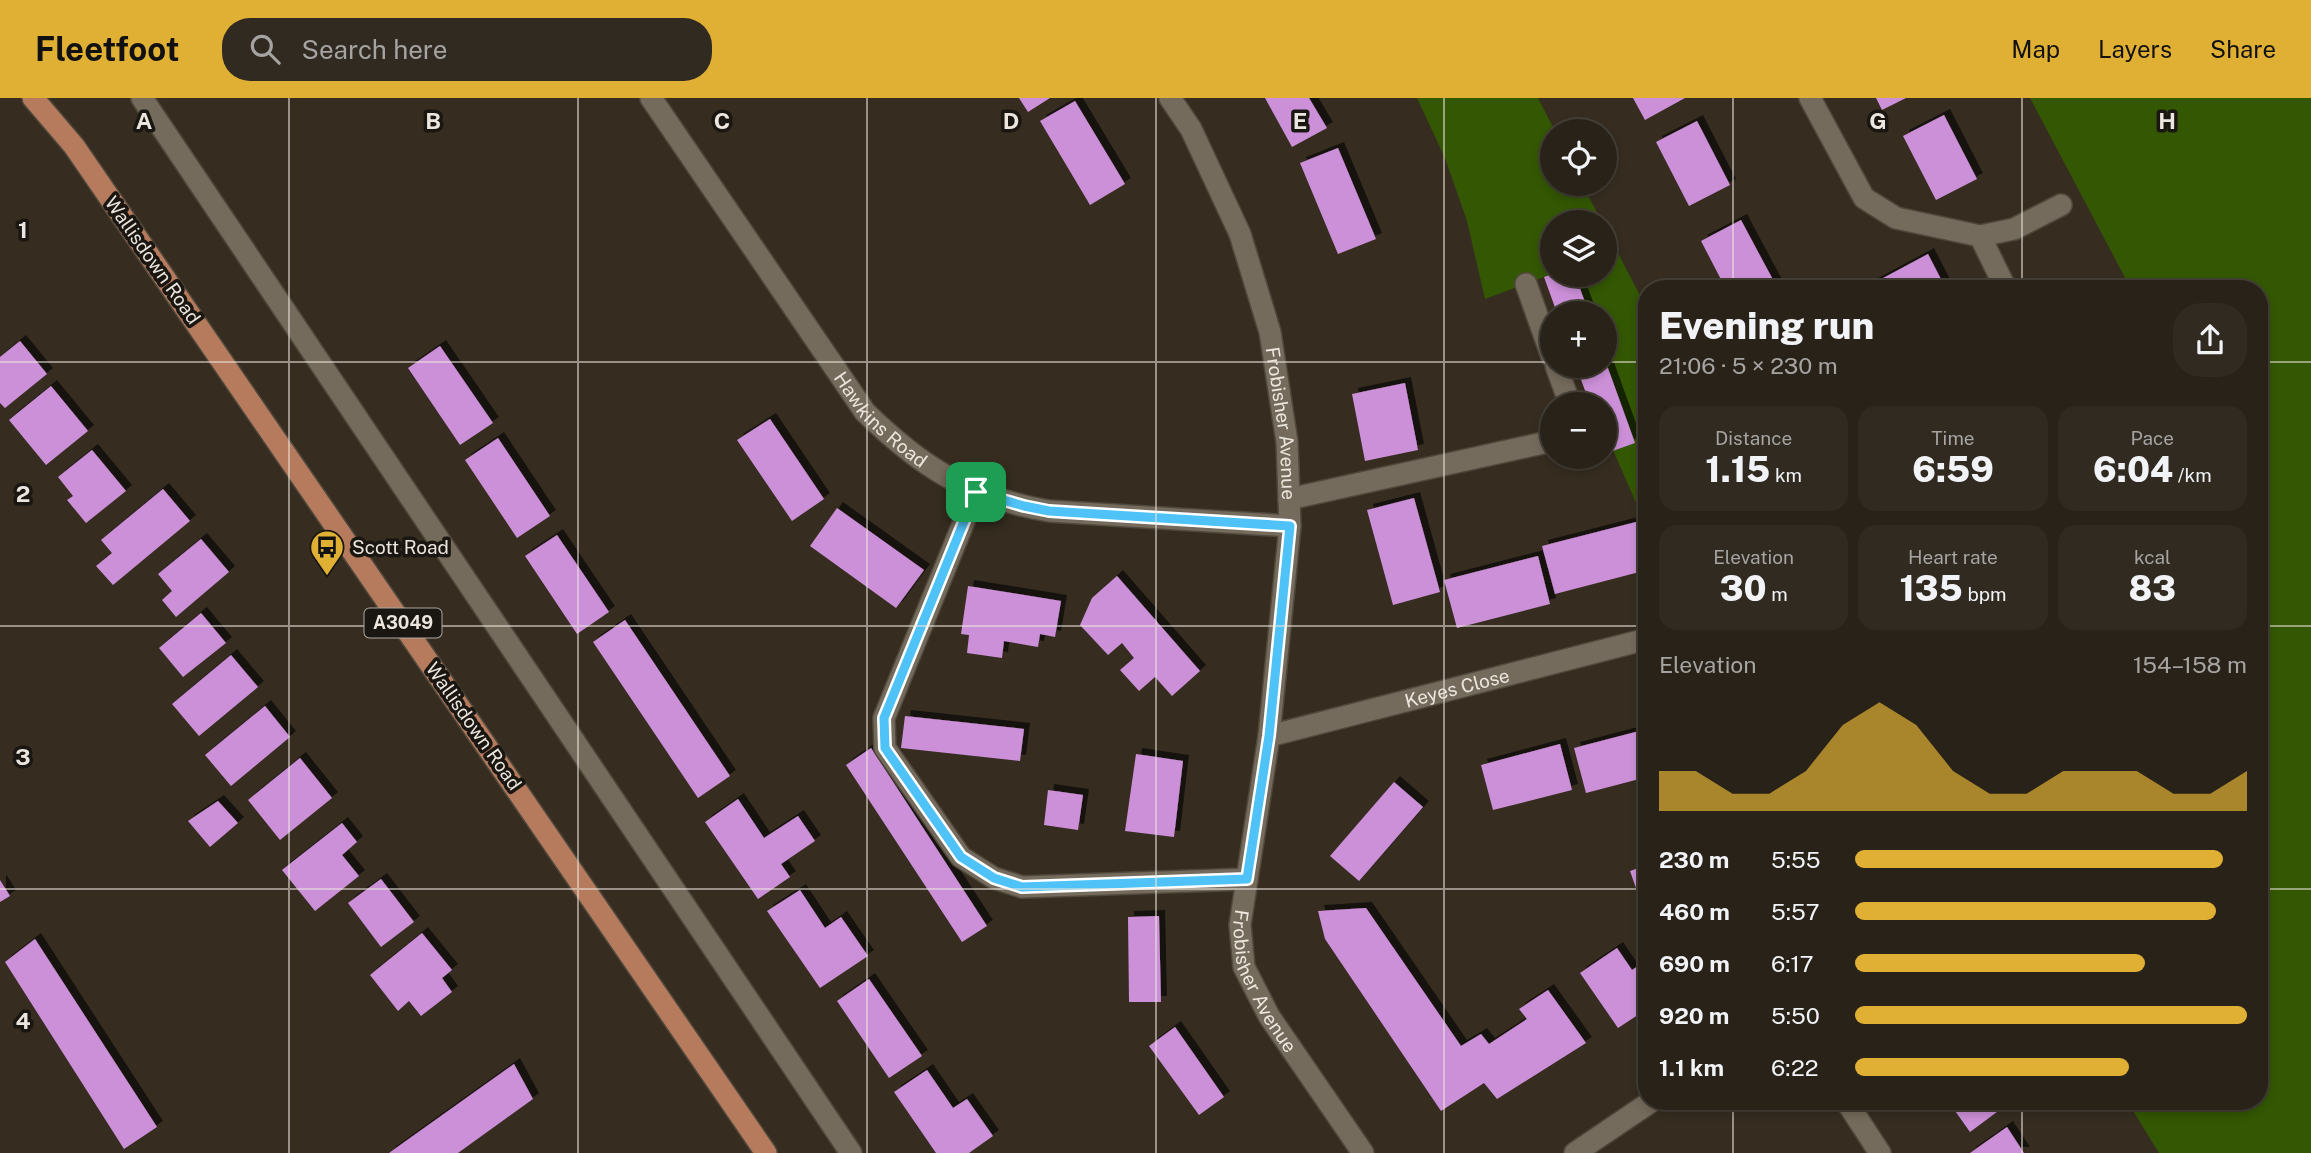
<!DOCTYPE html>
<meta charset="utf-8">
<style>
:root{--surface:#282218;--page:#302a21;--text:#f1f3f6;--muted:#a5a4a2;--line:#443f37;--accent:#e0b034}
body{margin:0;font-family:"Public Sans",sans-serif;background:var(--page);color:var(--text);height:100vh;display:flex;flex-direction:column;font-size:26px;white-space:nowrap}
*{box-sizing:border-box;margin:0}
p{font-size:23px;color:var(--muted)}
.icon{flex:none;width:38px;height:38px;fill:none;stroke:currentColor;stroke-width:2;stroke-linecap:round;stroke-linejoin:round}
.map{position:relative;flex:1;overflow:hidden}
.sheet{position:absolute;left:1638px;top:182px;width:630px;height:830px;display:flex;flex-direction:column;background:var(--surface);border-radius:28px;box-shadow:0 4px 10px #0003,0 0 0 2px var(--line)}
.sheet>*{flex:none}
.tools{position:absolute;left:1540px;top:21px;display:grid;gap:14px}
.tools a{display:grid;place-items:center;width:77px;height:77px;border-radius:50%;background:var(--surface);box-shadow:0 4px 10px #0003,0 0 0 2px var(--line);font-size:35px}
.pin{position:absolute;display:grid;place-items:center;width:60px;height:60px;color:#fff;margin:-30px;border-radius:14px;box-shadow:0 4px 10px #0006}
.round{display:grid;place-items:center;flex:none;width:74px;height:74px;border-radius:28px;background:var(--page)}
.head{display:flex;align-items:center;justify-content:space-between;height:119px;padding:0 21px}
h1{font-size:38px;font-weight:800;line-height:52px}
.metrics{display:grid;grid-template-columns:repeat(3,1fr);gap:10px;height:119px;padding:7px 21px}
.metrics div{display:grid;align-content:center;border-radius:18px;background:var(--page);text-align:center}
.metrics b{font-size:35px;font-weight:800}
.metrics small{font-size:19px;font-weight:400}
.metrics p{font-size:19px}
.chart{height:196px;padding:14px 21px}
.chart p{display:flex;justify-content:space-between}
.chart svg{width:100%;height:126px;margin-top:7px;fill:var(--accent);opacity:.7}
ul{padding:0 21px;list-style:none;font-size:23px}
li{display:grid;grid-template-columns:112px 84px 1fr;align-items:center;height:52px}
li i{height:18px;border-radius:9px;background:var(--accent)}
header{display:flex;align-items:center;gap:42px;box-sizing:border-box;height:98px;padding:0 35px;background:var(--accent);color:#111}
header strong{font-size:33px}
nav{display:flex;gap:38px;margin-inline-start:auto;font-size:24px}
.search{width:490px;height:63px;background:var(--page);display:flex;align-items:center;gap:18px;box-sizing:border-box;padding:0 24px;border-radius:28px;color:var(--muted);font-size:26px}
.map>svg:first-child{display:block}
.green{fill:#335703}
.building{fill:#cc90d8;filter:url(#shadow)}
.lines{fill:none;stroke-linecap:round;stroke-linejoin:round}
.minor-casing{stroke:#4f483c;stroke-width:24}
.major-casing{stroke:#4f483c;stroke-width:24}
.minor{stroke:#756b5c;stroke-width:21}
.major{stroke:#b67a5d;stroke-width:21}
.route-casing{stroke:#fff;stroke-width:14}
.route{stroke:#4fc3f7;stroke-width:9}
.grid{fill:none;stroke:#ece6de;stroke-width:2;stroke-opacity:0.55}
.labels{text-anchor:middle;stroke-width:7;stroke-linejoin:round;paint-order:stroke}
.shield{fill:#1a1611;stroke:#ada8a0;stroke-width:2}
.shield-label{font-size:18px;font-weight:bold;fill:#ece6de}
.street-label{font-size:19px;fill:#ece6de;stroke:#1a1611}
.poi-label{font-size:19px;fill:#ece6de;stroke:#1a1611;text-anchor:start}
.grid-label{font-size:23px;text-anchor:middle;font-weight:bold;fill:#ece6de;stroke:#1a1611;stroke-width:7;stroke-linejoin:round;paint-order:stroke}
</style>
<header>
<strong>Fleetfoot</strong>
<div class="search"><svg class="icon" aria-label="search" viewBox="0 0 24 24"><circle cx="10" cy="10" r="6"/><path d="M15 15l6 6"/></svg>Search here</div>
<nav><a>Map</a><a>Layers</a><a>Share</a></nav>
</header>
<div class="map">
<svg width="2311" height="1055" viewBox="0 0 2311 1055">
<defs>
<filter id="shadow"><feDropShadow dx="6" dy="-6" stdDeviation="0" flood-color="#0009"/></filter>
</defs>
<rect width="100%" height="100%" fill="#362d20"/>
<!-- green -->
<path class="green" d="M1417,0H1538L1555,33H1552V86H1582L1602,124H1552V176L1485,201L1467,123L1445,60Z
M2030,0H2311V1055H2159L2127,1003H2259V191H2131Z
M1605,130L1647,211V430L1613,352L1634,345L1605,261V215H1589L1575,177H1605Z"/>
<!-- building -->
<path class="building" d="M1019,0H1050L1028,14Z
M1265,0H1309L1327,30L1292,49Z
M1633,0H1685L1645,22Z
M1876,0H1906L1882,12Z
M1075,3L1125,86L1090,107L1040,23Z
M1944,17L1977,81L1936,102L1903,38Z
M1697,23L1730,87L1689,108L1656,44Z
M1338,50L1376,141L1338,156L1300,65Z
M1741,122L1757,152L1778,191H1726L1701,143Z
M1928,156L1946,191H1863L1887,178Z
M1552,176L1575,177L1589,215H1557L1544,179Z
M20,243L47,276L5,310L0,305V259Z
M440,248L493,325L460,347L408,270Z
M1605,262L1635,345L1607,355L1605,349V306H1590L1576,268H1605Z
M1405,285L1418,352L1365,363L1352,296Z
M51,288L88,333L46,367L9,322Z
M770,321L824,401L792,423L737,342Z
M498,340L550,418L517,440L465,362Z
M92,352L126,393L86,425L67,402L73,398L58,379Z
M163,391L190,423L113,487L96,468L112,455L101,442Z
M1414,400L1440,494L1393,507L1367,412Z
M837,410L924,472L896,510L810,448Z
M1636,424L1647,472L1555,496L1542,448Z
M557,437L609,514L577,536L525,458Z
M201,441L229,474L176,519L162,502L172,493L158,476Z
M1538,458L1550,506L1457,530L1444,482Z
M1117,478L1200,573L1172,598L1155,579L1139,593L1120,572L1134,560L1122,545L1108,557L1080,527L1092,500Z
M968,488L1061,503L1055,539L1040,536L1038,549L1004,543L1002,560L967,555L969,537L961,536Z
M201,515L226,545L183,579L159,550Z
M625,522L730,678L698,700L593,544Z
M231,557L258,589L199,638L172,606Z
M265,608L290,639L231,688L205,657Z
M905,618L1024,631L1020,663L901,650Z
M1647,631V679L1586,695L1574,650Z
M1560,646L1572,692L1493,712L1481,667Z
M871,650L987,828L962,844L846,667Z
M1136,656L1183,663L1174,739L1125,733Z
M300,660L332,700L280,742L248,702Z
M1394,684L1423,709L1359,783L1330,758Z
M1048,692L1083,697L1078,732L1044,727Z
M738,701L764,740L798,718L815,743L781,766L790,779L758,801L705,724Z
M218,703L238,725L210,749L188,723Z
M342,725L357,744L342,757L359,778L315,813L282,772Z
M1647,767V812L1644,813L1630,773Z
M381,781L414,824L381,849L348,805Z
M0,782L10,798L0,804Z
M800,792L825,830L841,819L868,858L820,890L767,813Z
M1366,810L1461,948L1481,936L1489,946L1527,921L1519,911L1548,892L1586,945L1497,1001L1484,985L1441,1013L1325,841L1318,813Z
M1159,818L1161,904H1129L1128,819Z
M422,835L452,872L442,880L452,894L421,918L409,903L398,913L370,877Z
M35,841L157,1029L124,1051L5,864Z
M1617,850L1632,872L1647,862V911L1618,930L1580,875Z
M869,881L922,958L889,980L837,903Z
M1175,929L1224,999L1199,1017L1149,948Z
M514,966L533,1001L458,1055H389Z
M927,972L953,1010L967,1001L993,1038L969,1055H936L894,994Z
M1948,1003H2001L2005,1008L1970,1034Z
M2007,1029L2024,1055H1970Z"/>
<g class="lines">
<!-- minor casing -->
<g class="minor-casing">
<g id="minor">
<path d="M142,0L851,1055"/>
<path id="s1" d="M651,0L865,314C922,370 969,399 1049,413L1290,428"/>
<path id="s2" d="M1170,0L1191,31L1240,136L1270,234L1287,344L1290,428L1269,638L1240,827L1244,869L1269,918L1363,1055"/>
<path d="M1810,0L1864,100L1896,120L1980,138L2006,191"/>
<path d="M1980,138L2014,131L2061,107"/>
<path d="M1526,186L1552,259"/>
<path d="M1556,268L1570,306"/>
<path d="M976,394L884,620L885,650L961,759L994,780L1022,789L1247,781"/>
<path d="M1289,401L1552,343"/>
<path id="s3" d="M1269,638L1647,541"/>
<path d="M1846,1003L1880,1055"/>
<path d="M1575,1055L1652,1003"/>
</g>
</g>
<!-- major casing -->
<g class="major-casing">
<path id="major" d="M33,0L74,48L766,1055"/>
</g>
<!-- minor -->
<use href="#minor" class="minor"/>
<!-- major -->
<use href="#major" class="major"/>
</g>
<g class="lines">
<!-- route casing -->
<g class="route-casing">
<path id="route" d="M976,394L1024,408L1049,413L1290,428L1269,638L1247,781L1022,789L994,780L961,759L885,650L884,620Z"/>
</g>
<!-- route -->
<use href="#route" class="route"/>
</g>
<!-- grid -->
<path class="grid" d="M289,0V1055M578,0V1055M867,0V1055M1156,0V1055M1444,0V1055M1733,0V191M2022,0V191M0,264H1552M1605,264H1647M2259,264H2311M0,528H1647M2259,528H2311M0,791H1647M2259,791H2311M1733,1003V1055M2022,1003V1055"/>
<!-- icons -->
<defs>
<g id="bus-pin" transform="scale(1.75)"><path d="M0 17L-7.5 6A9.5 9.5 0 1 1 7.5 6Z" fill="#e0b034" stroke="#1a1611"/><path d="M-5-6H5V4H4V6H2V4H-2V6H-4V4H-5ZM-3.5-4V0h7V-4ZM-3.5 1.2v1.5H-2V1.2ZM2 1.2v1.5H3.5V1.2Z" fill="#111"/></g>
</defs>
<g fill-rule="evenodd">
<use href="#bus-pin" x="327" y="449"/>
</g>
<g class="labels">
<!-- shield labels -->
<rect class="shield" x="364.5" y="510.5" width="77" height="29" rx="5"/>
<g class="shield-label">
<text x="403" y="531">A3049</text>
</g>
<!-- street labels -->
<g class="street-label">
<text transform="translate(153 162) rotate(55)" y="7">Wallisdown Road</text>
<text dy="7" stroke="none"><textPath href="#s1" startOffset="396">Hawkins Road</textPath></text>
<text dy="7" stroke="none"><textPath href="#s2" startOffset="348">Frobisher Avenue</textPath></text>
<text dy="7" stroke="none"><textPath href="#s3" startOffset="194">Keyes Close</textPath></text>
<text transform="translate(474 628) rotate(55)" y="7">Wallisdown Road</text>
<text dy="7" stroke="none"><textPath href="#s2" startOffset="915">Frobisher Avenue</textPath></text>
</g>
<!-- poi labels -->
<g class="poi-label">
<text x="352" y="456">Scott Road</text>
</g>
</g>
<g class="grid-label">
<text x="144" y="31">A</text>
<text x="433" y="31">B</text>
<text x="722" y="31">C</text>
<text x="1011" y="31">D</text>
<text x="1300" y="31">E</text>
<text x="1878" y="31">G</text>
<text x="2167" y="31">H</text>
<text x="23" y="140">1</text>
<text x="23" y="404">2</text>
<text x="23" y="667">3</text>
<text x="23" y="931">4</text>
</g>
</svg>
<div class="tools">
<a><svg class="icon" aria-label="locate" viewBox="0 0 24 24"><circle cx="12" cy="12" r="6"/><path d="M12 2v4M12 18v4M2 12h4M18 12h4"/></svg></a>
<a><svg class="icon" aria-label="layers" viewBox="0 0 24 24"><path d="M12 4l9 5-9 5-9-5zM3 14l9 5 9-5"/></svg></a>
<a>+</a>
<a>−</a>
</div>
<div class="pin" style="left:976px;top:394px;background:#1e9e55"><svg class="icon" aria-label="arrive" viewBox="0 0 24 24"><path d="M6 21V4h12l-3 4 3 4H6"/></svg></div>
<section class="sheet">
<div class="head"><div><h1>Evening run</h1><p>21:06 · 5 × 230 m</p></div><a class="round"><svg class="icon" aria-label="share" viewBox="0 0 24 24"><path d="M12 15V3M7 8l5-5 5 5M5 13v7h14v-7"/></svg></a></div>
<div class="metrics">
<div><p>Distance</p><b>1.15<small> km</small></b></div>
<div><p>Time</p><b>6:59</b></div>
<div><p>Pace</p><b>6:04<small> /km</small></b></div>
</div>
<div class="metrics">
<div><p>Elevation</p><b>30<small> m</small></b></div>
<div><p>Heart rate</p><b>135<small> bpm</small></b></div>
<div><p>kcal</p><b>83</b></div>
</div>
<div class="chart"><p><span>Elevation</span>154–158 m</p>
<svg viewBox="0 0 160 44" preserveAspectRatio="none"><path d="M0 44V30L10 30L20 38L30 38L40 30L50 14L60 6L70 14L80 30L90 38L100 38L110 30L120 30L130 30L140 38L150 38L160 30V44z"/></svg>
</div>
<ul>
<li><b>230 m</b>5:55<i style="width:94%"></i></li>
<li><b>460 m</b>5:57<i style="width:92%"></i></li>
<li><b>690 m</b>6:17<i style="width:74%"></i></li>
<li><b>920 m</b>5:50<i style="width:100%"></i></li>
<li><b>1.1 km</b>6:22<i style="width:70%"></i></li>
</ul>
</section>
</div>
